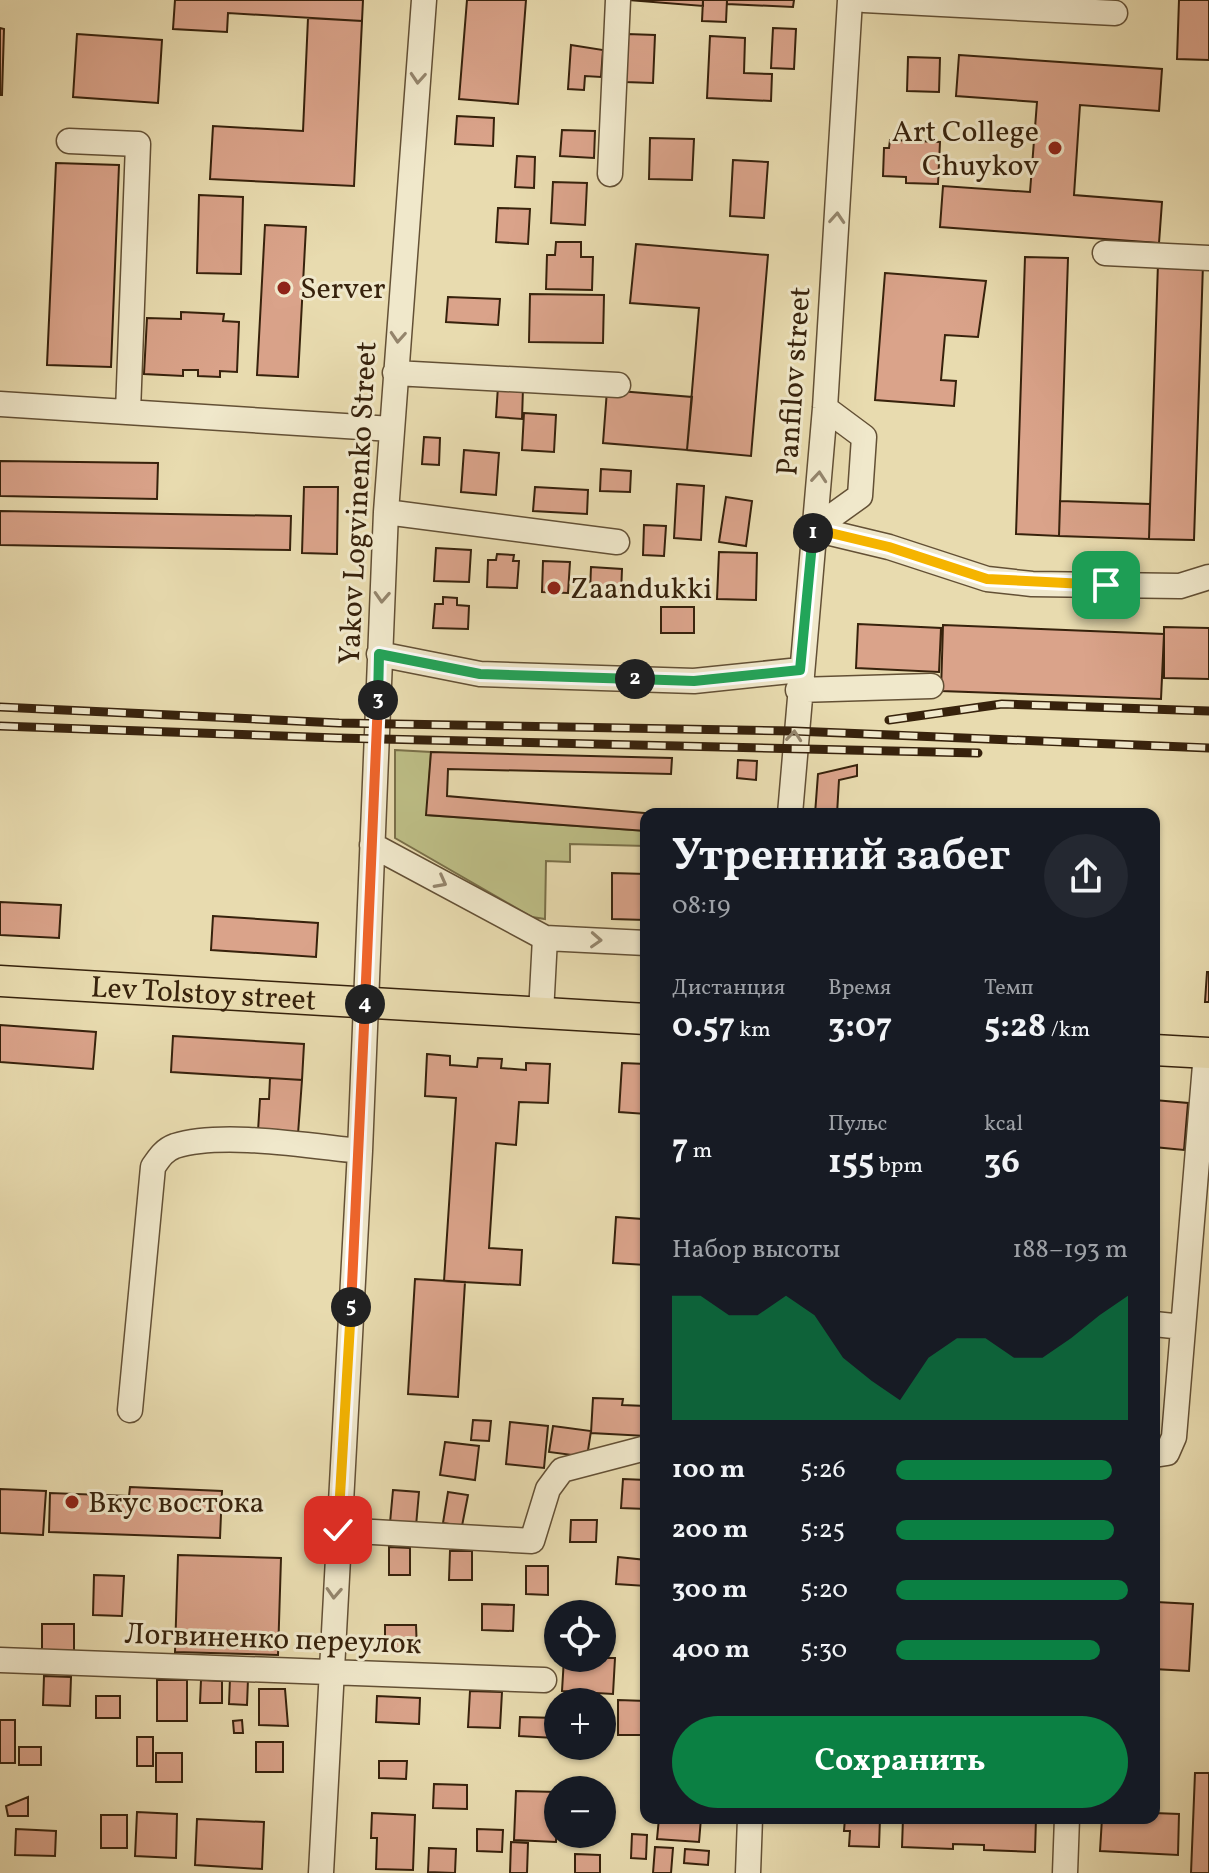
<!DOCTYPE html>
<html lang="ru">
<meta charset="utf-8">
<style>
:root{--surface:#171b24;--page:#242831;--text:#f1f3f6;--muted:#9ea1a6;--accent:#0b8043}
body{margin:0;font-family:Vollkorn,serif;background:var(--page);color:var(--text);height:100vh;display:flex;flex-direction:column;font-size:30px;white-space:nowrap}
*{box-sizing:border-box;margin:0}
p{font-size:26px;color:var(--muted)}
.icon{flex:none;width:44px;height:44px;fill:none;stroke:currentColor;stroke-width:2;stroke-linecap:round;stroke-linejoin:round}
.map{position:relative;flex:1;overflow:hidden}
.drawer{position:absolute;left:640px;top:808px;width:520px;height:1016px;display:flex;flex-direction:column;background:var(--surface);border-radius:16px;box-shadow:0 2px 6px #0004}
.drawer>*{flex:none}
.fabs{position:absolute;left:544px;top:1600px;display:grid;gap:16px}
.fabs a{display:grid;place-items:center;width:72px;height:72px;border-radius:50%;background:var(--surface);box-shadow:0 2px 6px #0004;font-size:40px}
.pin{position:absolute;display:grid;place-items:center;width:68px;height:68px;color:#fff;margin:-34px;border-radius:16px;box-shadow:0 4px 12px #0006}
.km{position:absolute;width:40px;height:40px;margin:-20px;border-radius:50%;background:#222;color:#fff;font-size:22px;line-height:40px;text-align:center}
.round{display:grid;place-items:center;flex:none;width:84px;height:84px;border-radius:42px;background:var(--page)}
.headline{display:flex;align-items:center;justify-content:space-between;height:136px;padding:0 32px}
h1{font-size:44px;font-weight:700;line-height:60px}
.metrics{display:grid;grid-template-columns:repeat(3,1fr);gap:12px;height:136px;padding:8px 32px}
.metrics div{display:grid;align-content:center}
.metrics b{font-size:34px;font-weight:700}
.metrics small{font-size:22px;font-weight:400}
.metrics p{font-size:22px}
.chart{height:224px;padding:16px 32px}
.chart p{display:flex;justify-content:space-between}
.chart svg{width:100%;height:144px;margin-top:8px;fill:var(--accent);opacity:.7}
.cta{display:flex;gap:16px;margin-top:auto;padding:16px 32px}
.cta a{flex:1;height:92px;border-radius:48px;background:var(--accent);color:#fff;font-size:32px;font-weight:700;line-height:92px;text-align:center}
ul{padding:0 32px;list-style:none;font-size:26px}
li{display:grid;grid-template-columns:128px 96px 1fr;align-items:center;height:60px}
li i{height:20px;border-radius:10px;background:var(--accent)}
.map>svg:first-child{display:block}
.green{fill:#bdbe86;stroke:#7a7049;stroke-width:2}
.building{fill:#daa38a;stroke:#37220c;stroke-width:2}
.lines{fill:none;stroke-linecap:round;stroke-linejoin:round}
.minor-casing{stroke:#635035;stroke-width:27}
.major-casing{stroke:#37220c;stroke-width:33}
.minor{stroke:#f0e8cb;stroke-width:24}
.major{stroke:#e8dbaf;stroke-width:30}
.rail-casing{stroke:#37220c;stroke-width:9}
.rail{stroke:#f0e8cb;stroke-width:6;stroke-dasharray:18;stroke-linecap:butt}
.oneway{stroke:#94856c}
.split-1-casing{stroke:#fff;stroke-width:16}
.split-2-casing{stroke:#fff;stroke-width:16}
.split-3-casing{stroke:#fff;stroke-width:16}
.split-4-casing{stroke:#fff;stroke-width:16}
.split-5-casing{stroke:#fff;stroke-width:16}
.split-6-casing{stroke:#fff;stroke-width:16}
.split-1{stroke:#f5b400;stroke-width:10}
.split-2{stroke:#22a559;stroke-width:10}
.split-3{stroke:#22a559;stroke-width:10}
.split-4{stroke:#f0652b;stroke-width:10}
.split-5{stroke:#f0652b;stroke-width:10}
.split-6{stroke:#f5b400;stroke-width:10}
.poi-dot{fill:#8f2418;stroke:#f0e8cb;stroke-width:3}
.labels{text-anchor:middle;stroke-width:6;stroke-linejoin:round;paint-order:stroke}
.poi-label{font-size:30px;fill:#37220c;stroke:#f0e8cb;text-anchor:start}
.street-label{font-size:30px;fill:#37220c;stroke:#f0e8cb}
</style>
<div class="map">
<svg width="1209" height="1873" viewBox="0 0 1209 1873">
<rect width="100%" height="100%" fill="#e8dbaf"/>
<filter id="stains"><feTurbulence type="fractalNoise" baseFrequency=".0025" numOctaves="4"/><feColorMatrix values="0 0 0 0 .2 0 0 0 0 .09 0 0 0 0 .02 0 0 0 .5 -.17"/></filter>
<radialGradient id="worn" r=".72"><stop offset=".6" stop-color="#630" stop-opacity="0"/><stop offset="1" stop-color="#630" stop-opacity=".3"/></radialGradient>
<!-- green -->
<path class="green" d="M395,750L431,752L427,815L646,831V846L570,844V862L546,861L545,919L532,917L395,838Z"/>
<!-- building -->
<path class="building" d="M175,0H363L362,21L228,13L227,32L173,29Z
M467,0H526L518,104L459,99Z
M628,0H703V6Z
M703,0H727L726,22L702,21Z
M727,0H794L793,7L727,4Z
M1179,0H1209V60L1177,59Z
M308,18L362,21L354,186L210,179L213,126L303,131Z
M0,28L4,29L2,95H0Z
M773,28L796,29L794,69L771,68Z
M77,34L162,40L158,103L73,97Z
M627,34L655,35L653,83L625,82Z
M710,36L745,38L744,73L772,74L771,101L707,98Z
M571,45L603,50L601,77L585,76L584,90L568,89Z
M959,55L1162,69L1159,111L1080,105L1074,195L1162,202L1159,243L940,227L943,186L1030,192L1037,102L956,96Z
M908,57L940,58L939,92L907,91Z
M457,116L494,118L493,146L455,144Z
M562,130L595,131L594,158L560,156Z
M650,138L694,139L692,180L649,179Z
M890,140L940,142L938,184L906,183V177L883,176L884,148H889Z
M517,156L535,157L534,188L515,187Z
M733,160L768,162L764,218L730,216Z
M56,163L119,165L111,367L47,365Z
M553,182L587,183L585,225L551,223Z
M199,195L243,197L241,274L197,273Z
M498,208L530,209L528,244L496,242Z
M265,225L306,227L298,377L257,375Z
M556,242H581V257H593L592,290L546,289L547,255H555Z
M636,244L768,255L751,456L687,450L699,308L630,303Z
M1025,257L1068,258L1059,536L1016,534Z
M1158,263L1203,264L1194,540L1149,539Z
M885,273L986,281L978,337L945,335L941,380L956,381L954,406L875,400Z
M530,294L604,295L603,343L529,342Z
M448,297L500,299L498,325L446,322Z
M181,312L224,314L223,321L239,322L237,372L220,371V377L198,376V370H183V376L144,374L147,318L181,319Z
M498,386L523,388L522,419L496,417Z
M607,390L692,397L687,450L603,443Z
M524,413L556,415L554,452L522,450Z
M424,437L440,438L439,465L422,464Z
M464,450L499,453L496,495L461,492Z
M0,461L158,463L157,499L0,496Z
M601,469L631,471L630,492L600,491Z
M677,484L704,486L701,540L674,538Z
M304,487H338L337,554L302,553Z
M535,487L588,490L587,514L533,511Z
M726,497L752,501L746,546L719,542Z
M1060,501L1150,504L1149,539L1059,536Z
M0,511L291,516L290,550L0,545Z
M644,525L666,526L664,556L643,555Z
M436,548L471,550L469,582L434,581Z
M719,552L757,553L756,600L717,599Z
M497,554L514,555L513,561H519L517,588L487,587L488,560H496Z
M543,561L570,562L568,593L542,592Z
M591,567L622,569L621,594L590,592Z
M443,597L457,598V605L469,606L468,629L433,628L435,604H443Z
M661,607H694V633H661Z
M858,624L941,628L939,672L856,668Z
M943,625L1164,634L1161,699L941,691Z
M1164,627L1209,628V679L1164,678Z
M431,752L672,758L671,774L448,769L447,796L656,814H646V831L426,815Z
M738,760L757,761L756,780L737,778Z
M857,765V776L839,780L837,814H815L818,774Z
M612,873L646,874V920L612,919Z
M0,902L61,905L59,938L0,935Z
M213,916L318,923L316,957L211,950Z
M1207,972H1209V1002H1205Z
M0,1025L96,1032L93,1069L0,1062Z
M173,1036L304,1044L302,1080L171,1072Z
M427,1054L450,1056V1065L477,1067L478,1058L502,1059L501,1068L526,1070V1063L550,1064L548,1103L519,1102L516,1145L496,1143L489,1248L522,1250L520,1285L444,1281L456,1098L425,1096Z
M622,1063L646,1064V1114L619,1112Z
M270,1078L302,1080L298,1134L258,1131L260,1099H269Z
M1154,1100L1188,1103L1184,1150L1154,1147Z
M616,1217L642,1219V1223H646V1265L613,1263Z
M1154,1275H1157L1154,1313Z
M415,1279L465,1282L458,1397L408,1394Z
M593,1398L623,1399L622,1405L646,1406V1436L591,1433Z
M473,1420L491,1421L489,1441L471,1440Z
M510,1422L548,1426L544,1468L506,1464Z
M553,1426L591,1431L587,1457L549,1452Z
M445,1442L479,1446L475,1480L440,1475Z
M623,1479L646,1480V1509L621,1508Z
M130,1487L222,1491L220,1538L49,1532L50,1493L129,1496Z
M0,1489L46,1491L43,1535L0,1533Z
M393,1490L419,1492L416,1526L390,1523Z
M448,1492L468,1495L462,1526L443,1523Z
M571,1520H597L596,1542H570Z
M389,1547L410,1548V1575H389Z
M450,1551H472V1580H449Z
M178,1555L281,1558L278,1655L175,1652Z
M618,1557L646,1560V1586L616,1584Z
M526,1566H548V1595L526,1594Z
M94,1575L124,1576L122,1616L93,1615Z
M1156,1602L1193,1604L1189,1671L1154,1669Z
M482,1604L514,1605L513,1631L482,1630Z
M42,1624H74V1651H42Z
M385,1625H416L417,1651L385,1650Z
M564,1658H615L613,1694L562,1691Z
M44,1676L71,1677L70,1706L43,1705Z
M230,1678L248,1679L247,1705L229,1704Z
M157,1680H187V1721H157Z
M201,1680L222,1681V1703H200Z
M259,1689H285L288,1726L259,1725Z
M470,1691L502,1692L500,1728L468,1727Z
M96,1696H120V1718H96Z
M377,1696L420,1698L419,1724L376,1722Z
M618,1700L646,1701V1735H618Z
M520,1717L556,1718L555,1738L519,1736Z
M0,1720H15V1763H0Z
M242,1720L243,1733H234L233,1721Z
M137,1737H153V1766H137Z
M256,1742H283V1772H256Z
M19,1747H41V1765H19Z
M156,1753H182V1782H156Z
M379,1761H407L406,1779L379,1778Z
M1195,1773H1209V1873H1191Z
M434,1784L467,1785V1809L433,1808Z
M516,1791L558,1792L556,1842L514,1840Z
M28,1797V1816H8L6,1806Z
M137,1812L177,1814L176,1858L135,1856Z
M372,1813L415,1815L413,1870L376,1869L377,1838H371Z
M1154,1813L1179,1814L1178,1855L1100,1851L1102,1818H1154Z
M101,1815H127V1848H101Z
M659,1818H701L699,1842L657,1839Z
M845,1818H880L879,1847L849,1846L850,1831H844Z
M903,1818H1036L1035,1852L984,1850V1845L953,1844V1849L902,1847Z
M197,1819L264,1822L262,1869L195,1865Z
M16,1829L56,1831L55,1856L15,1855Z
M477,1829L503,1830L502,1852L477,1851Z
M632,1834L647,1835L646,1859L631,1858Z
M511,1842L528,1843L527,1873H510Z
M655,1847L673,1848L671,1873H653Z
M429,1848L456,1849L455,1873L428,1872Z
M685,1849L709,1851L708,1865L684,1863Z
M575,1854L600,1855V1873H575Z"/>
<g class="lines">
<!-- minor casing -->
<g class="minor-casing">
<path id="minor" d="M864,0L1115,13
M69,141L138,144L128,412
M610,174L618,0
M1105,253L1209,258
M395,373L618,385
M0,404L392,429
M386,512L617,542
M814,529L889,547L987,579L1032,584L1180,586L1209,577
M814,529L860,496L864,437L825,408
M379,654L480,674L694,681L800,670
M798,690L931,686
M790,814L825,408L850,0
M372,845L545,938L646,943
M541,1013L545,938
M1154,1324L1183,1327
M130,1410L153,1167C159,1158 164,1150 175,1146C222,1131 310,1146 360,1151
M1154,1455L1167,1453L1174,1437L1206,1053
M338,1530L532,1541L548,1489L562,1470L646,1448
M0,1660L544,1680
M321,1873L360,1151L386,512L424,0
M748,1873L750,1818
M1065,1873L1067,1818"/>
</g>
<!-- major casing -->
<g class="major-casing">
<g id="major">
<path id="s1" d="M0,981L646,1019"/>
<path d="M1154,1050L1209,1053"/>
</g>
</g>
<!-- minor -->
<use href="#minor" class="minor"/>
<!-- major -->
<use href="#major" class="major"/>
<!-- rail casing -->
<g class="rail-casing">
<path id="rail" d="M0,707L339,723L794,731L1209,748
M889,720L1002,704L1209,711
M0,726L338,738L978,753"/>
</g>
<!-- rail -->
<use href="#rail" class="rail"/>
</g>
<!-- one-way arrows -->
<defs><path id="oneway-chevron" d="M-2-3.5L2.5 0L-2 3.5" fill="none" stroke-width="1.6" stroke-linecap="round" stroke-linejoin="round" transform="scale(2)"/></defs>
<g class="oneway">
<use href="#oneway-chevron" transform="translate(418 78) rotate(94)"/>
<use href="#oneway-chevron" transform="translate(837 218) rotate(-86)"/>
<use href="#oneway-chevron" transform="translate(398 337) rotate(94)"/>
<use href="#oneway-chevron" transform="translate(819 477) rotate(-85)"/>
<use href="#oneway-chevron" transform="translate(382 597) rotate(93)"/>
<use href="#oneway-chevron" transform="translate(794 736) rotate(-85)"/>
<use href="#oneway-chevron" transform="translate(441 882) rotate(28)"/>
<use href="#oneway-chevron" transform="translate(596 940) rotate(3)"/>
<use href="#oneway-chevron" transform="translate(334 1593) rotate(93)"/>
</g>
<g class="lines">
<!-- split-1 casing -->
<g class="split-1-casing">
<path id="split-1" d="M813,533L814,529L889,547L987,579L1106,585"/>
</g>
<!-- split-2 casing -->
<g class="split-2-casing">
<path id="split-2" d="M635,679L694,681L800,670L813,533"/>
</g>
<!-- split-3 casing -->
<g class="split-3-casing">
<path id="split-3" d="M378,700L379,654L480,674L635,679"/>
</g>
<!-- split-4 casing -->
<g class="split-4-casing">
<path id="split-4" d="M365,1004L378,700"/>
</g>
<!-- split-5 casing -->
<g class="split-5-casing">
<path id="split-5" d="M351,1307L365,1004"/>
</g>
<!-- split-6 casing -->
<g class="split-6-casing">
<path id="split-6" d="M338,1530L351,1307"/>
</g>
<!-- split-1 -->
<use href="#split-1" class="split-1"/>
<!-- split-2 -->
<use href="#split-2" class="split-2"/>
<!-- split-3 -->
<use href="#split-3" class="split-3"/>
<!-- split-4 -->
<use href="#split-4" class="split-4"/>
<!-- split-5 -->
<use href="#split-5" class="split-5"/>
<!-- split-6 -->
<use href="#split-6" class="split-6"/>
</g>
<!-- markers -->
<g class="poi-dot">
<circle cx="1055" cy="148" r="8"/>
<circle cx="284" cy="288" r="8"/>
<circle cx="554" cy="588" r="8"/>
<circle cx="72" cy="1502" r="8"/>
</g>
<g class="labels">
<!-- poi labels -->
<g class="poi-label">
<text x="1039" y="141" text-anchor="end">Art College<tspan x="1039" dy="34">Chuykov</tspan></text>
<text x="300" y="298">Server</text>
<text x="570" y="598">Zaandukki</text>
<text x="88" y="1512">Вкус востока</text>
</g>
<!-- street labels -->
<g class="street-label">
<text transform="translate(793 381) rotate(-86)" y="10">Panfilov street</text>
<text transform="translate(357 503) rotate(-87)" y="10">Yakov Logvinenko Street</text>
<text dy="10" stroke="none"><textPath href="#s1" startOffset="204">Lev Tolstoy street</textPath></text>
<text transform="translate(273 1638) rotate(2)" y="10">Логвиненко переулок</text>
</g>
</g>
<rect width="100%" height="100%" filter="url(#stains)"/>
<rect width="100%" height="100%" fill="url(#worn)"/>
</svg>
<div class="fabs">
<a><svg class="icon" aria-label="locate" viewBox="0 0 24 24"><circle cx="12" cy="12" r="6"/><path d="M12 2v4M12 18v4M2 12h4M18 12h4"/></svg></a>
<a>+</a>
<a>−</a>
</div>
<div class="pin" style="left:1106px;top:585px;background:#1e9e55"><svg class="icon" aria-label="arrive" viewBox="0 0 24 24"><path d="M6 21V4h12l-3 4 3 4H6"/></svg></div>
<div class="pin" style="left:338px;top:1530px;background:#d93025"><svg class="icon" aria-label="check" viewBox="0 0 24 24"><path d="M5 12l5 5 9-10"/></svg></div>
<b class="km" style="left:813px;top:533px">1</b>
<b class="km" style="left:635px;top:679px">2</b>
<b class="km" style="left:378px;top:700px">3</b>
<b class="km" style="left:365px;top:1004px">4</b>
<b class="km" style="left:351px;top:1307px">5</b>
<section class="drawer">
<div class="headline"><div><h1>Утренний забег</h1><p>08:19</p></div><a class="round"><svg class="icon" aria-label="share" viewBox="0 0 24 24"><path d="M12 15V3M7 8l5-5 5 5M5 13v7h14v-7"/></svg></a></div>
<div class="metrics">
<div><p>Дистанция</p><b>0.57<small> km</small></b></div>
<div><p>Время</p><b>3:07</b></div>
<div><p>Темп</p><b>5:28<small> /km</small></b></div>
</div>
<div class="metrics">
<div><b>7<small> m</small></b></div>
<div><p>Пульс</p><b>155<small> bpm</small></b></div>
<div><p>kcal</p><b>36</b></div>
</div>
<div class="chart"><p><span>Набор высоты</span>188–193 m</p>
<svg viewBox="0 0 160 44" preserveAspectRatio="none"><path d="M0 44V6L10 6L20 12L30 12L40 6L50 12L60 25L70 32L80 38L90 25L100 19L110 19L120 25L130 25L140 19L150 12L160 6V44z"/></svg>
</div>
<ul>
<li><b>100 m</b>5:26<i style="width:93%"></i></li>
<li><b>200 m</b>5:25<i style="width:94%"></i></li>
<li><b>300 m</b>5:20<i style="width:100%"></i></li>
<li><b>400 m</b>5:30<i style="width:88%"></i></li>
</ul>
<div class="cta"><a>Сохранить</a></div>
</section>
</div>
